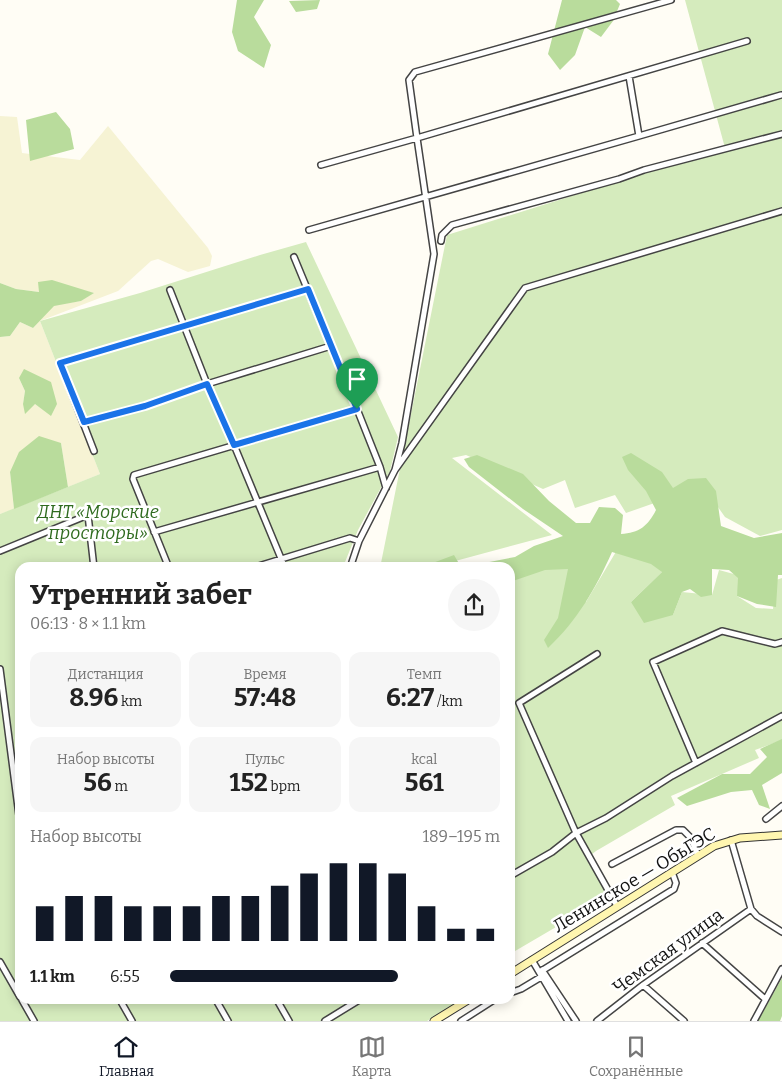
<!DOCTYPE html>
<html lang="ru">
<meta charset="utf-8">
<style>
:root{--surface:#fff;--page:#f6f6f6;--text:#222;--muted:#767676;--line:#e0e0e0;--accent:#111827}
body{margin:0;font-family:Bitter,serif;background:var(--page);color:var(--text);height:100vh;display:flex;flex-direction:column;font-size:19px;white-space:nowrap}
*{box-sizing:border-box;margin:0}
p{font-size:16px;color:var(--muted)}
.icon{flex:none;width:28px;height:28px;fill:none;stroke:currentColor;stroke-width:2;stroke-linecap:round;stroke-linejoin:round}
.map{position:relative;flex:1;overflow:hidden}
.panel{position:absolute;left:15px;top:562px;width:500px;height:442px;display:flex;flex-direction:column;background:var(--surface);border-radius:15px;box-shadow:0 2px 12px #0003}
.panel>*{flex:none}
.pin{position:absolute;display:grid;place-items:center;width:42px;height:42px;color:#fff;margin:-51px -21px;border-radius:50% 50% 50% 0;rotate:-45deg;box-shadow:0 0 5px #0007}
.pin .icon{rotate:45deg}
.round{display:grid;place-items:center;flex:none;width:52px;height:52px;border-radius:26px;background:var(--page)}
.headline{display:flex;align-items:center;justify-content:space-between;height:85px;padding:0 15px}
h1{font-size:28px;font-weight:700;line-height:38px}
.metrics{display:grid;grid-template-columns:repeat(3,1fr);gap:8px;height:85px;padding:5px 15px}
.metrics div{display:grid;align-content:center;border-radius:12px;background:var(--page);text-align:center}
.metrics b{font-size:25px;font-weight:700}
.metrics small{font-size:14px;font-weight:400}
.metrics p{font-size:14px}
.chart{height:140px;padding:10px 15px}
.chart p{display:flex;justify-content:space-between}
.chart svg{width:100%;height:90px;margin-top:5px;stroke:var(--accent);stroke-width:6}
ul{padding:0 15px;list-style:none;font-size:16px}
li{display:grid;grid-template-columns:80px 60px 1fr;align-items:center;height:38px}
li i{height:12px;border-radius:6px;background:var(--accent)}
.tabs{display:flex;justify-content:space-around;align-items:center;height:70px;border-top:1px solid var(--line);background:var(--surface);font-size:14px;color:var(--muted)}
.tabs a{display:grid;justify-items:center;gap:2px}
.tabs .on{color:var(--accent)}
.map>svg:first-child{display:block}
.farmland{fill:#f6f3d4;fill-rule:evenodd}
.green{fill:#d5ebbd}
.forest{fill:#b9dc9c}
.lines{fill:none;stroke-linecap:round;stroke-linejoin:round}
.street-casing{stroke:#444;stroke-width:8}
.secondary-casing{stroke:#333;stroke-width:9}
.street{stroke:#fff;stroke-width:5}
.secondary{stroke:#fff6b0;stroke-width:7}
.route-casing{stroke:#fff;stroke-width:10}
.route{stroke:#1a73e8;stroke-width:6}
.labels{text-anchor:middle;stroke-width:5;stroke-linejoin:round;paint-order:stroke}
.park-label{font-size:18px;font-style:italic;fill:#2f6b1f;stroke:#fff}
.street-label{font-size:18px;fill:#111;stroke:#fff}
</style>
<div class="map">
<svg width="782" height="1021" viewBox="0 0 782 1021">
<rect width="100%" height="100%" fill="#fffdf5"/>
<!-- farmland -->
<path class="farmland" d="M0,116L17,117L22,153L80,160L108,126L208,248L212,256L210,266L188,272L158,259L151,261L118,291L40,321L100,474L68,487L61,443L10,472L14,509L0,514V337L10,336L20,322L33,328L54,305L81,301L93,293L75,288L39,292L16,289L0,283ZM19,378L51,415L35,404H23L25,391Z"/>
<!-- green -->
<path class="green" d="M685,0H782V530L760,536L725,517L703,486L626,513L615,495L575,508L565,480L543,489L466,455L452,458L552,535L433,567L380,568L447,235L725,148Z
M306,242L398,437L390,471L358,530L343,567L20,568V1000H461L427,1021H0V514L100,474L40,321L140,293L260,255Z
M617,550L659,563L662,572L631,602L673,615L682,592L712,595L719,570L741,576L737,596L756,608L773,609L776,580L782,578V740L755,750L759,758L671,796L675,805L596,851L586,859L609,896L510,954V580L539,568L572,564L586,602Z"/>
<!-- forest -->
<path class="forest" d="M237,0H264L254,17L271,45L264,68L238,51L232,32Z
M320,0L317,9L296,12L289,1Z
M562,0H616L620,4L613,21L601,37L585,27L575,55L560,70L548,54Z
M56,112L70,129L74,149L30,161L26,120Z
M52,280L94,293L81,301L54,306L33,328L20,322L10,336L0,337V283L16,289L39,292L38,282Z
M24,369L51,382L57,404L51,416L35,404L25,414L23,404L25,391L19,378Z
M39,436L61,443L68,487L14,509L10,472L19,452Z
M631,453L662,472L673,488L688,479L706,478L716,491L721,526L754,538L782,533V575H778L776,607L757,604L737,596L738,578L729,570L712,569V595L701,597L690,589L682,592L673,615L644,623L631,602L662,572L651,564L612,552C596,588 577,621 548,648L544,640L558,618L568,569L545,570L510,582V568L477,567L479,564L515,557L534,546L563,536L523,509L469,467L464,459L477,455L523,474L549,501L576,523H590L599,507L615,508L623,515L621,534C639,533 648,526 656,510L646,491L628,470L622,457Z
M454,555L461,567H422Z
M782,739V773L762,785L770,809L759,805L752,790L731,792L687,806L677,798L722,774H750L767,757L760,749Z
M782,978V1016L780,1021H758Z"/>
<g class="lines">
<!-- street casing -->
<g class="street-casing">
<path id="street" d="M639,136L781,95
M321,165L417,138L409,80L415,72L671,0
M309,230L639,136L629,76
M441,241L442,235L452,225L619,179L644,170L782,134
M294,257L357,409L380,467L386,488
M170,290L207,384L234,445L285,568
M84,422L145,406L207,384L331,346
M94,451L60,363L308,289
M395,470L402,443L434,254L417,138L747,41
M154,532L380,467
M0,551L88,515L94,568
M169,568L133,479L134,475L357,409
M252,568L350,538L359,541
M350,568L359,541L395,470L525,288L782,211
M597,654L519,703L576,833L617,906
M0,669L20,823
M696,763L653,662L722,631L775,644L782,642
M766,819L782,806
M731,840L751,909L757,916L782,932
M612,864L676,830H683L690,837L698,855
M510,876L552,852L576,833L606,818L672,776L782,716
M702,943L765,999
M532,960L568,1021
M0,962L20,997
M542,970L576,1021
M543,970L674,889L676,883L672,872
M643,985L684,1021
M510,993L521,989L541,977
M22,1000L34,1021
M120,1000L132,1021
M216,1000L228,1021
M277,1000L289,1021
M325,1021L359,1000
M461,1021L494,1000
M597,1021L643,985L751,909
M754,1021L782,969"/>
</g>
<!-- secondary casing -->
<g class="secondary-casing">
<path id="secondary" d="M510,974L714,846L740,838L782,835
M434,1021L468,1000"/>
</g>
<!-- street -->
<use href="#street" class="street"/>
<!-- secondary -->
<use href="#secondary" class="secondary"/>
</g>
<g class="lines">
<!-- route casing -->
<g class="route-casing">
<path id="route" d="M308,289L357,409L234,445L207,384L145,406L84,422L60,363Z"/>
</g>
<!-- route -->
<use href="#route" class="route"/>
</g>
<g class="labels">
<!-- park labels -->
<g class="park-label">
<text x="98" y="518">ДНТ «Морские<tspan x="98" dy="21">просторы»</tspan></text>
</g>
<!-- street labels -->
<g class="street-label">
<text transform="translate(634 880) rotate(-31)" y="6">Ленинское — ОбьГЭС</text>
<text transform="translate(668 951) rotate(-36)" y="6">Чемская улица</text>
</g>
</g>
</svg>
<div class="pin" style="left:357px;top:409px;background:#1e9e55"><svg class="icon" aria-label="arrive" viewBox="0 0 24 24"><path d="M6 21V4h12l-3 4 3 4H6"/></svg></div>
<section class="panel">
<div class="headline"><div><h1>Утренний забег</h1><p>06:13 · 8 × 1.1 km</p></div><a class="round"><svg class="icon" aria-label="share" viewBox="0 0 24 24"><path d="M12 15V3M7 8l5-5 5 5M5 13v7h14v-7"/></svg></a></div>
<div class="metrics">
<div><p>Дистанция</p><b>8.96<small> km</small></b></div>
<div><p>Время</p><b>57:48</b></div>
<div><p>Темп</p><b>6:27<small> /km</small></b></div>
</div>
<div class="metrics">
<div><p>Набор высоты</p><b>56<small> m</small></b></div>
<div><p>Пульс</p><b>152<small> bpm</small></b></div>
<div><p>kcal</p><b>561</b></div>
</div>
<div class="chart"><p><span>Набор высоты</span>189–195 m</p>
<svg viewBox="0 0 160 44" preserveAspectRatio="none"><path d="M5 44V27M15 44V22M25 44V22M35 44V27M45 44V27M55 44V27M65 44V22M75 44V22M85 44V17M95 44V11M105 44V6M115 44V6M125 44V11M135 44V27M145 44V38M155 44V38"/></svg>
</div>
<ul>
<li><b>1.1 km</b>6:55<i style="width:69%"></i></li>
</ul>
</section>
</div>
<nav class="tabs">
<a class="on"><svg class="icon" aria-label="home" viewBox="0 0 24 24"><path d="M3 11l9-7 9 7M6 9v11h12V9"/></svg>Главная</a>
<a><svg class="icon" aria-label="map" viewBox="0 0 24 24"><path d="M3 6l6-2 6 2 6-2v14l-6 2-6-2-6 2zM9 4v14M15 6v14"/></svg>Карта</a>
<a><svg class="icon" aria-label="saved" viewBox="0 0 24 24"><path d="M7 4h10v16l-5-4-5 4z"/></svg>Сохранённые</a>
</nav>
